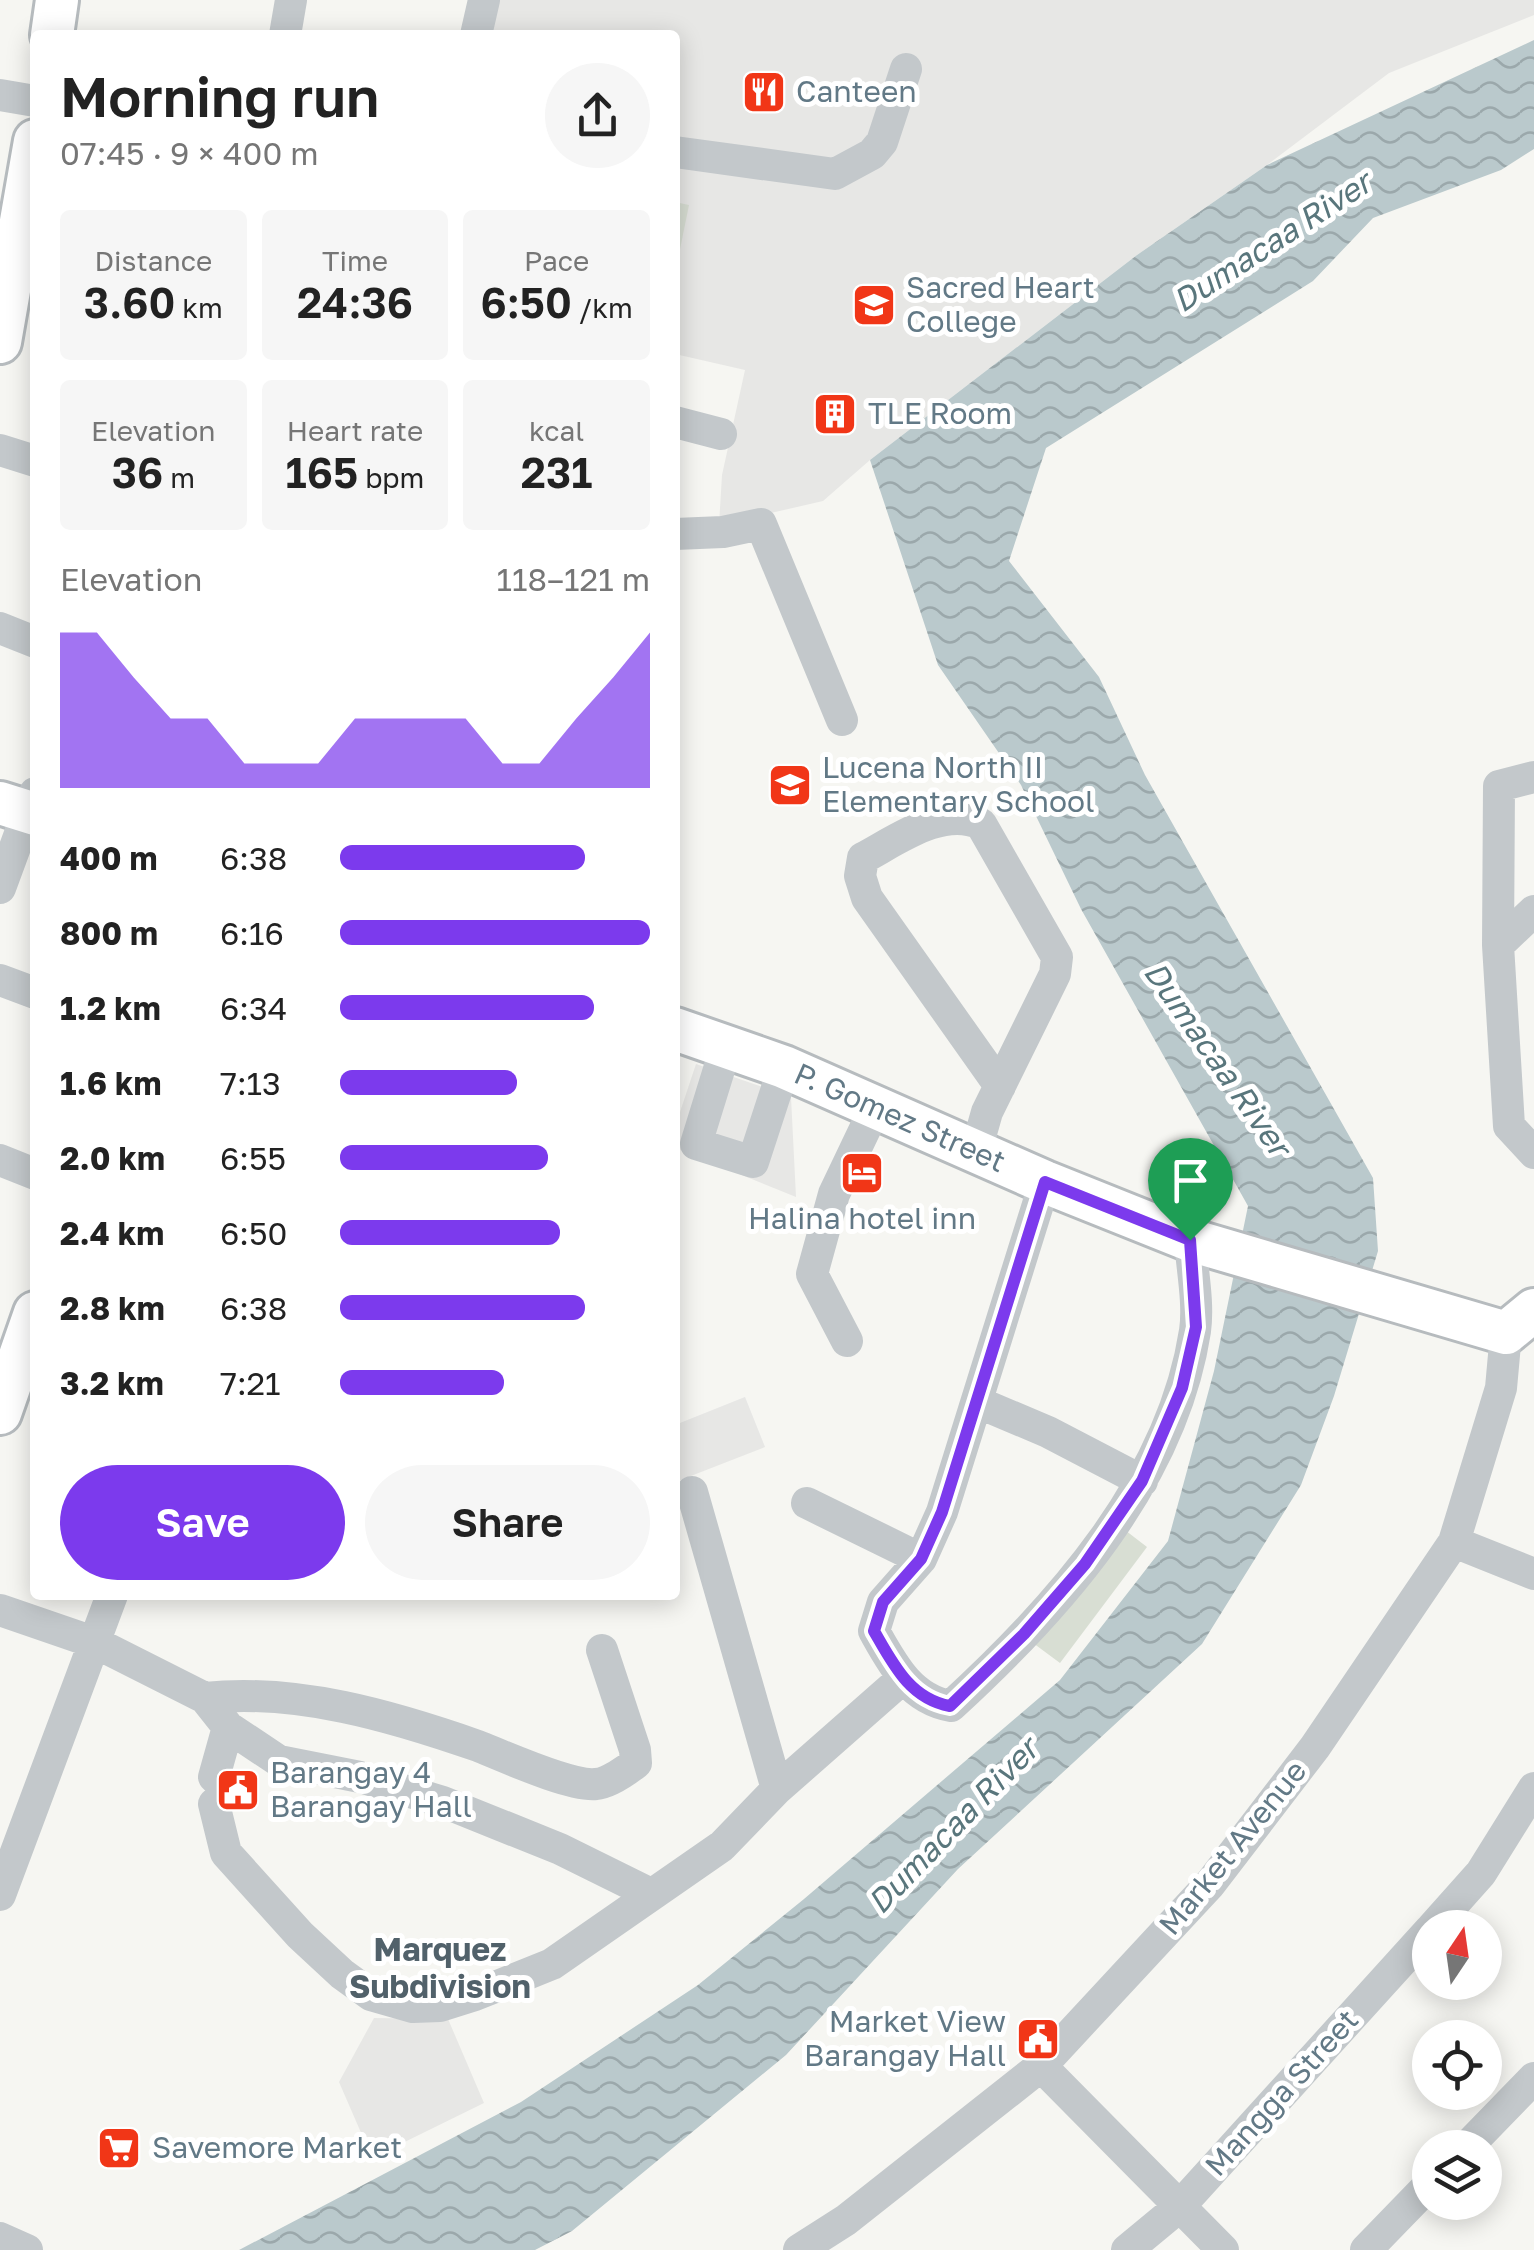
<!DOCTYPE html>
<meta charset="utf-8">
<style>
:root{--surface:#fff;--page:#f6f6f6;--text:#222;--muted:#767676;--accent:#7c3aed}
body{margin:0;font-family:"Golos Text",sans-serif;background:var(--page);color:var(--text);height:100vh;display:flex;flex-direction:column;font-size:38px;white-space:nowrap}
*{box-sizing:border-box;margin:0}
p{font-size:32px;color:var(--muted)}
.icon{flex:none;width:55px;height:55px;fill:none;stroke:currentColor;stroke-width:2;stroke-linecap:round;stroke-linejoin:round}
.map{position:relative;flex:1;overflow:hidden}
.side{position:absolute;left:30px;top:30px;width:650px;height:1570px;display:flex;flex-direction:column;background:var(--surface);border-radius:10px;box-shadow:0 5px 25px #0003}
.side>*{flex:none}
.needle{width:65px;rotate:13deg}
.fabs{position:absolute;left:1412px;top:1910px;display:grid;gap:20px}
.fabs a{display:grid;place-items:center;width:90px;height:90px;border-radius:50%;background:var(--surface);box-shadow:0 5px 25px #0003;font-size:50px}
.pin{position:absolute;display:grid;place-items:center;width:85px;height:85px;color:#fff;margin:-102px -42px;border-radius:50% 50% 50% 0;rotate:-45deg;box-shadow:0 0 10px #0007}
.pin .icon{rotate:45deg}
.round{display:grid;place-items:center;flex:none;width:105px;height:105px;border-radius:52px;background:var(--page)}
.head{display:flex;align-items:center;justify-content:space-between;height:170px;padding:0 30px}
h1{font-size:55px;font-weight:600;line-height:75px}
.figures{display:grid;grid-template-columns:repeat(3,1fr);gap:15px;height:170px;padding:10px 30px}
.figures div{display:grid;align-content:center;border-radius:10px;background:var(--page);text-align:center}
.figures b{font-size:42px;font-weight:600}
.figures small{font-size:28px;font-weight:400}
.figures p{font-size:28px}
.chart{height:280px;padding:20px 30px}
.chart p{display:flex;justify-content:space-between}
.chart svg{width:100%;height:180px;margin-top:10px;fill:var(--accent);opacity:.7}
.primary-button{display:flex;gap:20px;margin-top:auto;padding:20px 30px}
.primary-button a{flex:1;height:115px;border-radius:60px;background:var(--accent);color:#fff;font-size:40px;font-weight:600;line-height:115px;text-align:center}
.primary-button a+a{background:var(--page);color:var(--text)}
ul{padding:0 30px;list-style:none;font-size:32px}
li{display:grid;grid-template-columns:160px 120px 1fr;align-items:center;height:75px}
li i{height:25px;border-radius:12px;background:var(--accent)}
.map>svg:first-child{display:block}
.built{fill:#e7e7e5}
.green{fill:#d8ded3}
.water{fill:url(#water-waves)}
.lines{fill:none;stroke-linecap:round;stroke-linejoin:round}
.major-casing{stroke:#b6bbbe;stroke-width:48}
.minor{stroke:#c3c8cb;stroke-width:32}
.major{stroke:#fff;stroke-width:42}
.route-casing{stroke:#fff;stroke-width:20}
.route{stroke:#7c3aed;stroke-width:12}
.labels{text-anchor:middle;stroke-width:10;stroke-linejoin:round;paint-order:stroke}
.poi-label{font-size:30px;fill:#627986;stroke:#fff;text-anchor:start}
.street-label{font-size:30px;fill:#627986;stroke:#fff}
.water-label{font-size:32px;font-style:italic;fill:#59767c;stroke:#fff}
.neighbourhood-label{font-size:32px;font-weight:bold;fill:#51616a;stroke:#fff}
</style>
<div class="map">
<svg width="1534" height="2250" viewBox="0 0 1534 2250">
<defs>
<pattern id="water-waves" width="16" height="10" patternUnits="userSpaceOnUse" patternTransform="scale(2.5)"><rect width="16" height="10" fill="#bac9cc"/><path d="M0 5q4-4 8 0t8 0" fill="none" stroke="#9ba8ab"/></pattern>
</defs>
<rect width="100%" height="100%" fill="#f6f6f2"/>
<!-- built -->
<path class="built" d="M490,0H1534V15L1389,73L1267,165L1137,255L870,460L823,501L719,525L722,475L745,370L675,354V35H484Z
M696,1064L791,1097L796,1197L675,1148V1127Z
M745,1397L765,1447L678,1481L675,1474V1425Z
M374,2018L448,2019L484,2103L372,2158L339,2082Z"/>
<!-- green -->
<path class="green" d="M675,202L689,205L675,274Z
M1121,1527L1147,1547L1060,1663L1033,1643Z"/>
<!-- water -->
<path class="water" d="M1534,40V149L1501,170L1373,218L1313,281L1046,448L1009,561L1099,677L1145,775L1373,1178L1378,1251L1334,1396L1301,1485L1202,1644L958,1869L786,2055L572,2231L535,2250H239L521,2102L698,1985L804,1899L1060,1680L1168,1541L1214,1371L1248,1206L1081,909L1021,785L938,665L870,460L1137,255L1267,165Z"/>
<g class="lines">
<!-- major casing -->
<g class="major-casing">
<g id="major">
<path d="M52,35L57,0"/>
<path d="M0,342L35,141"/>
<path d="M0,803L35,814"/>
<path id="s1" d="M675,1029L784,1067L1045,1182L1190,1240L1506,1333L1534,1310"/>
<path d="M0,1413L35,1313"/>
</g>
</g>
<!-- minor -->
<path class="minor" d="M285,35L291,0
M476,35L484,0
M0,95L35,101
M675,152L835,174L872,154L882,142L906,69
M675,422L721,434
M0,450L35,461
M675,534L723,532L761,524L842,720
M0,628L35,642
M1534,777L1499,786L1498,945L1509,1126L1534,1153
M0,888L35,793
M1498,945L1534,911
M0,980L35,993
M726,1047L696,1144L753,1162L784,1067
M976,1151L987,1112L1055,974L1057,957L981,824C942,806 897,840 863,858L860,876L867,898L1000,1086
M0,1160L35,1174
M1045,1182L942,1512L921,1559L883,1602L874,1631C892,1663 910,1699 951,1706C1059,1607 1172,1481 1195,1331C1199,1303 1192,1269 1190,1240
M847,1341L812,1274L834,1194L876,1106
M977,1402L1048,1432L1142,1481
M692,1492L777,1789
M807,1503L921,1559
M1454,1542L1534,1574
M0,1610L96,1643L205,1698L228,1727L279,1761L360,1777L443,1802L560,1849L649,1893
M205,1698C297,1688 392,1716 478,1746C503,1756 571,1787 596,1784C608,1783 627,1770 636,1763L635,1750L602,1650
M214,1777L228,1727
M214,1804L226,1853L300,1935L342,1974L371,1995L413,2007L440,2006L475,1995L552,1964L722,1846L777,1789L902,1679
M0,1895L112,1595
M1432,1928L1481,1873L1534,1788
M1041,2066L1223,2250
M1466,2148L1534,2078
M0,2238L27,2250
M799,2250L846,2220L1041,2066L1210,1884L1315,1747L1454,1542L1501,1388L1506,1333
M1127,2250L1179,2207L1430,1930
M1366,2250L1430,2184"/>
<!-- major -->
<use href="#major" class="major"/>
</g>
<g class="lines">
<!-- route casing -->
<g class="route-casing">
<path id="route" d="M1045,1182L1190,1240L1196,1327L1182,1388L1142,1481L1085,1564L1024,1634L950,1706C910,1699 893,1664 874,1631L883,1602L921,1559L942,1512Z"/>
</g>
<!-- route -->
<use href="#route" class="route"/>
</g>
<!-- icons -->
<defs>
<g id="restaurant-square" transform="scale(2.25)"><rect x="-9" y="-9" width="18" height="18" rx="4" fill="#f13617" stroke="#fff"/><path d="M-5-6h1v4h1v-4h1v4h1v-4h1v5L-1.5 .5V6h-2V.5L-5-1ZM5-6V6H3V1.5H1.5Q1.5-4 5-6Z" fill="#fff"/></g>
<g id="university-square" transform="scale(2.25)"><rect x="-9" y="-9" width="18" height="18" rx="4" fill="#f13617" stroke="#fff"/><path d="M0-5L7-2L0 1L-7-2ZM-4 1L0 2.5L4 1V4Q0 6-4 4Z" fill="#fff"/></g>
<g id="building-square" transform="scale(2.25)"><rect x="-9" y="-9" width="18" height="18" rx="4" fill="#f13617" stroke="#fff"/><path d="M-4-6H4V6H1V3H-1V6H-4ZM-2.5-4.3h1.7v1.8h-1.7ZM.8-4.3h1.7v1.8H.8ZM-2.5-1h1.7V.8h-1.7ZM.8-1h1.7V.8H.8Z" fill="#fff"/></g>
<g id="school-square" transform="scale(2.25)"><rect x="-9" y="-9" width="18" height="18" rx="4" fill="#f13617" stroke="#fff"/><path d="M0-5L7-2L0 1L-7-2ZM-4 1L0 2.5L4 1V4Q0 6-4 4Z" fill="#fff"/></g>
<g id="hotel-square" transform="scale(2.25)"><rect x="-9" y="-9" width="18" height="18" rx="4" fill="#f13617" stroke="#fff"/><path d="M-6-4.5h1.5V1H6V5H4.5V3h-9V5H-6ZM-4 0a1.8 1.8 0 1 1 3.6 0ZM.5 0V-2.5h3Q6-2.5 6 0Z" fill="#fff"/></g>
<g id="civic-square" transform="scale(2.25)"><rect x="-9" y="-9" width="18" height="18" rx="4" fill="#f13617" stroke="#fff"/><path d="M-.6-6.5H3V-4.5H.6V-3L4-1V1h2V6H-6V1h2V-1L-.6-3ZM-1.2 2.5V6h2.4V2.5Z" fill="#fff"/></g>
<g id="supermarket-square" transform="scale(2.25)"><rect x="-9" y="-9" width="18" height="18" rx="4" fill="#f13617" stroke="#fff"/><path d="M-6-5.5h2.5l.6 2H6L4.5 2H-2.5L-4.4-4H-6ZM-1.5 3.2a1.3 1.3 0 1 0 .1 0ZM3 3.2a1.3 1.3 0 1 0 .1 0Z" fill="#fff"/></g>
</defs>
<g fill-rule="evenodd">
<use href="#restaurant-square" x="764" y="92"/>
<use href="#university-square" x="874" y="305"/>
<use href="#building-square" x="835" y="414"/>
<use href="#school-square" x="790" y="785"/>
<use href="#hotel-square" x="862" y="1173"/>
<use href="#civic-square" x="238" y="1790"/>
<use href="#civic-square" x="1038" y="2039"/>
<use href="#supermarket-square" x="119" y="2148"/>
</g>
<g class="labels">
<!-- poi labels -->
<g class="poi-label">
<text x="796" y="102">Canteen</text>
<text x="906" y="298">Sacred Heart<tspan x="906" dy="34">College</tspan></text>
<text x="868" y="424">TLE Room</text>
<text x="822" y="778">Lucena North II<tspan x="822" dy="34">Elementary School</tspan></text>
<text x="862" y="1229" text-anchor="middle">Halina hotel inn</text>
<text x="270" y="1783">Barangay 4<tspan x="270" dy="34">Barangay Hall</tspan></text>
<text x="1006" y="2032" text-anchor="end">Market View<tspan x="1006" dy="34">Barangay Hall</tspan></text>
<text x="152" y="2158">Savemore Market</text>
</g>
<!-- street labels -->
<g class="street-label">
<text dy="10" stroke="none"><textPath href="#s1" startOffset="242">P. Gomez Street</textPath></text>
<text transform="translate(1233 1848) rotate(-51)" y="10">Market Avenue</text>
<text transform="translate(1282 2093) rotate(-48)" y="10">Mangga Street</text>
</g>
<!-- water labels -->
<g class="water-label">
<text transform="translate(1272 242) rotate(-33)" y="11">Dumacaa River</text>
<text transform="translate(1217 1059) rotate(55)" y="11">Dumacaa River</text>
<text transform="translate(953 1826) rotate(-46)" y="11">Dumacaa River</text>
</g>
<!-- neighbourhood labels -->
<g class="neighbourhood-label">
<text x="440" y="1961">Marquez<tspan x="440" dy="37">Subdivision</tspan></text>
</g>
</g>
</svg>
<div class="fabs">
<a><svg class="needle" viewBox="-14 -14 28 28"><path d="M0-13l5 13h-10z" fill="#e53935"/><path d="M0 13l5-13h-10z" fill="#767676"/></svg></a>
<a><svg class="icon" aria-label="locate" viewBox="0 0 24 24"><circle cx="12" cy="12" r="6"/><path d="M12 2v4M12 18v4M2 12h4M18 12h4"/></svg></a>
<a><svg class="icon" aria-label="layers" viewBox="0 0 24 24"><path d="M12 4l9 5-9 5-9-5zM3 14l9 5 9-5"/></svg></a>
</div>
<div class="pin" style="left:1190px;top:1240px;background:#1e9e55"><svg class="icon" aria-label="arrive" viewBox="0 0 24 24"><path d="M6 21V4h12l-3 4 3 4H6"/></svg></div>
<section class="side">
<div class="head"><div><h1>Morning run</h1><p>07:45 · 9 × 400 m</p></div><a class="round"><svg class="icon" aria-label="share" viewBox="0 0 24 24"><path d="M12 15V3M7 8l5-5 5 5M5 13v7h14v-7"/></svg></a></div>
<div class="figures">
<div><p>Distance</p><b>3.60<small> km</small></b></div>
<div><p>Time</p><b>24:36</b></div>
<div><p>Pace</p><b>6:50<small> /km</small></b></div>
</div>
<div class="figures">
<div><p>Elevation</p><b>36<small> m</small></b></div>
<div><p>Heart rate</p><b>165<small> bpm</small></b></div>
<div><p>kcal</p><b>231</b></div>
</div>
<div class="chart"><p><span>Elevation</span>118–121 m</p>
<svg viewBox="0 0 160 44" preserveAspectRatio="none"><path d="M0 44V6L10 6L20 17L30 27L40 27L50 38L60 38L70 38L80 27L90 27L100 27L110 27L120 38L130 38L140 27L150 17L160 6V44z"/></svg>
</div>
<ul>
<li><b>400 m</b>6:38<i style="width:79%"></i></li>
<li><b>800 m</b>6:16<i style="width:100%"></i></li>
<li><b>1.2 km</b>6:34<i style="width:82%"></i></li>
<li><b>1.6 km</b>7:13<i style="width:57%"></i></li>
<li><b>2.0 km</b>6:55<i style="width:67%"></i></li>
<li><b>2.4 km</b>6:50<i style="width:71%"></i></li>
<li><b>2.8 km</b>6:38<i style="width:79%"></i></li>
<li><b>3.2 km</b>7:21<i style="width:53%"></i></li>
</ul>
<div class="primary-button"><a>Save</a><a>Share</a></div>
</section>
</div>
